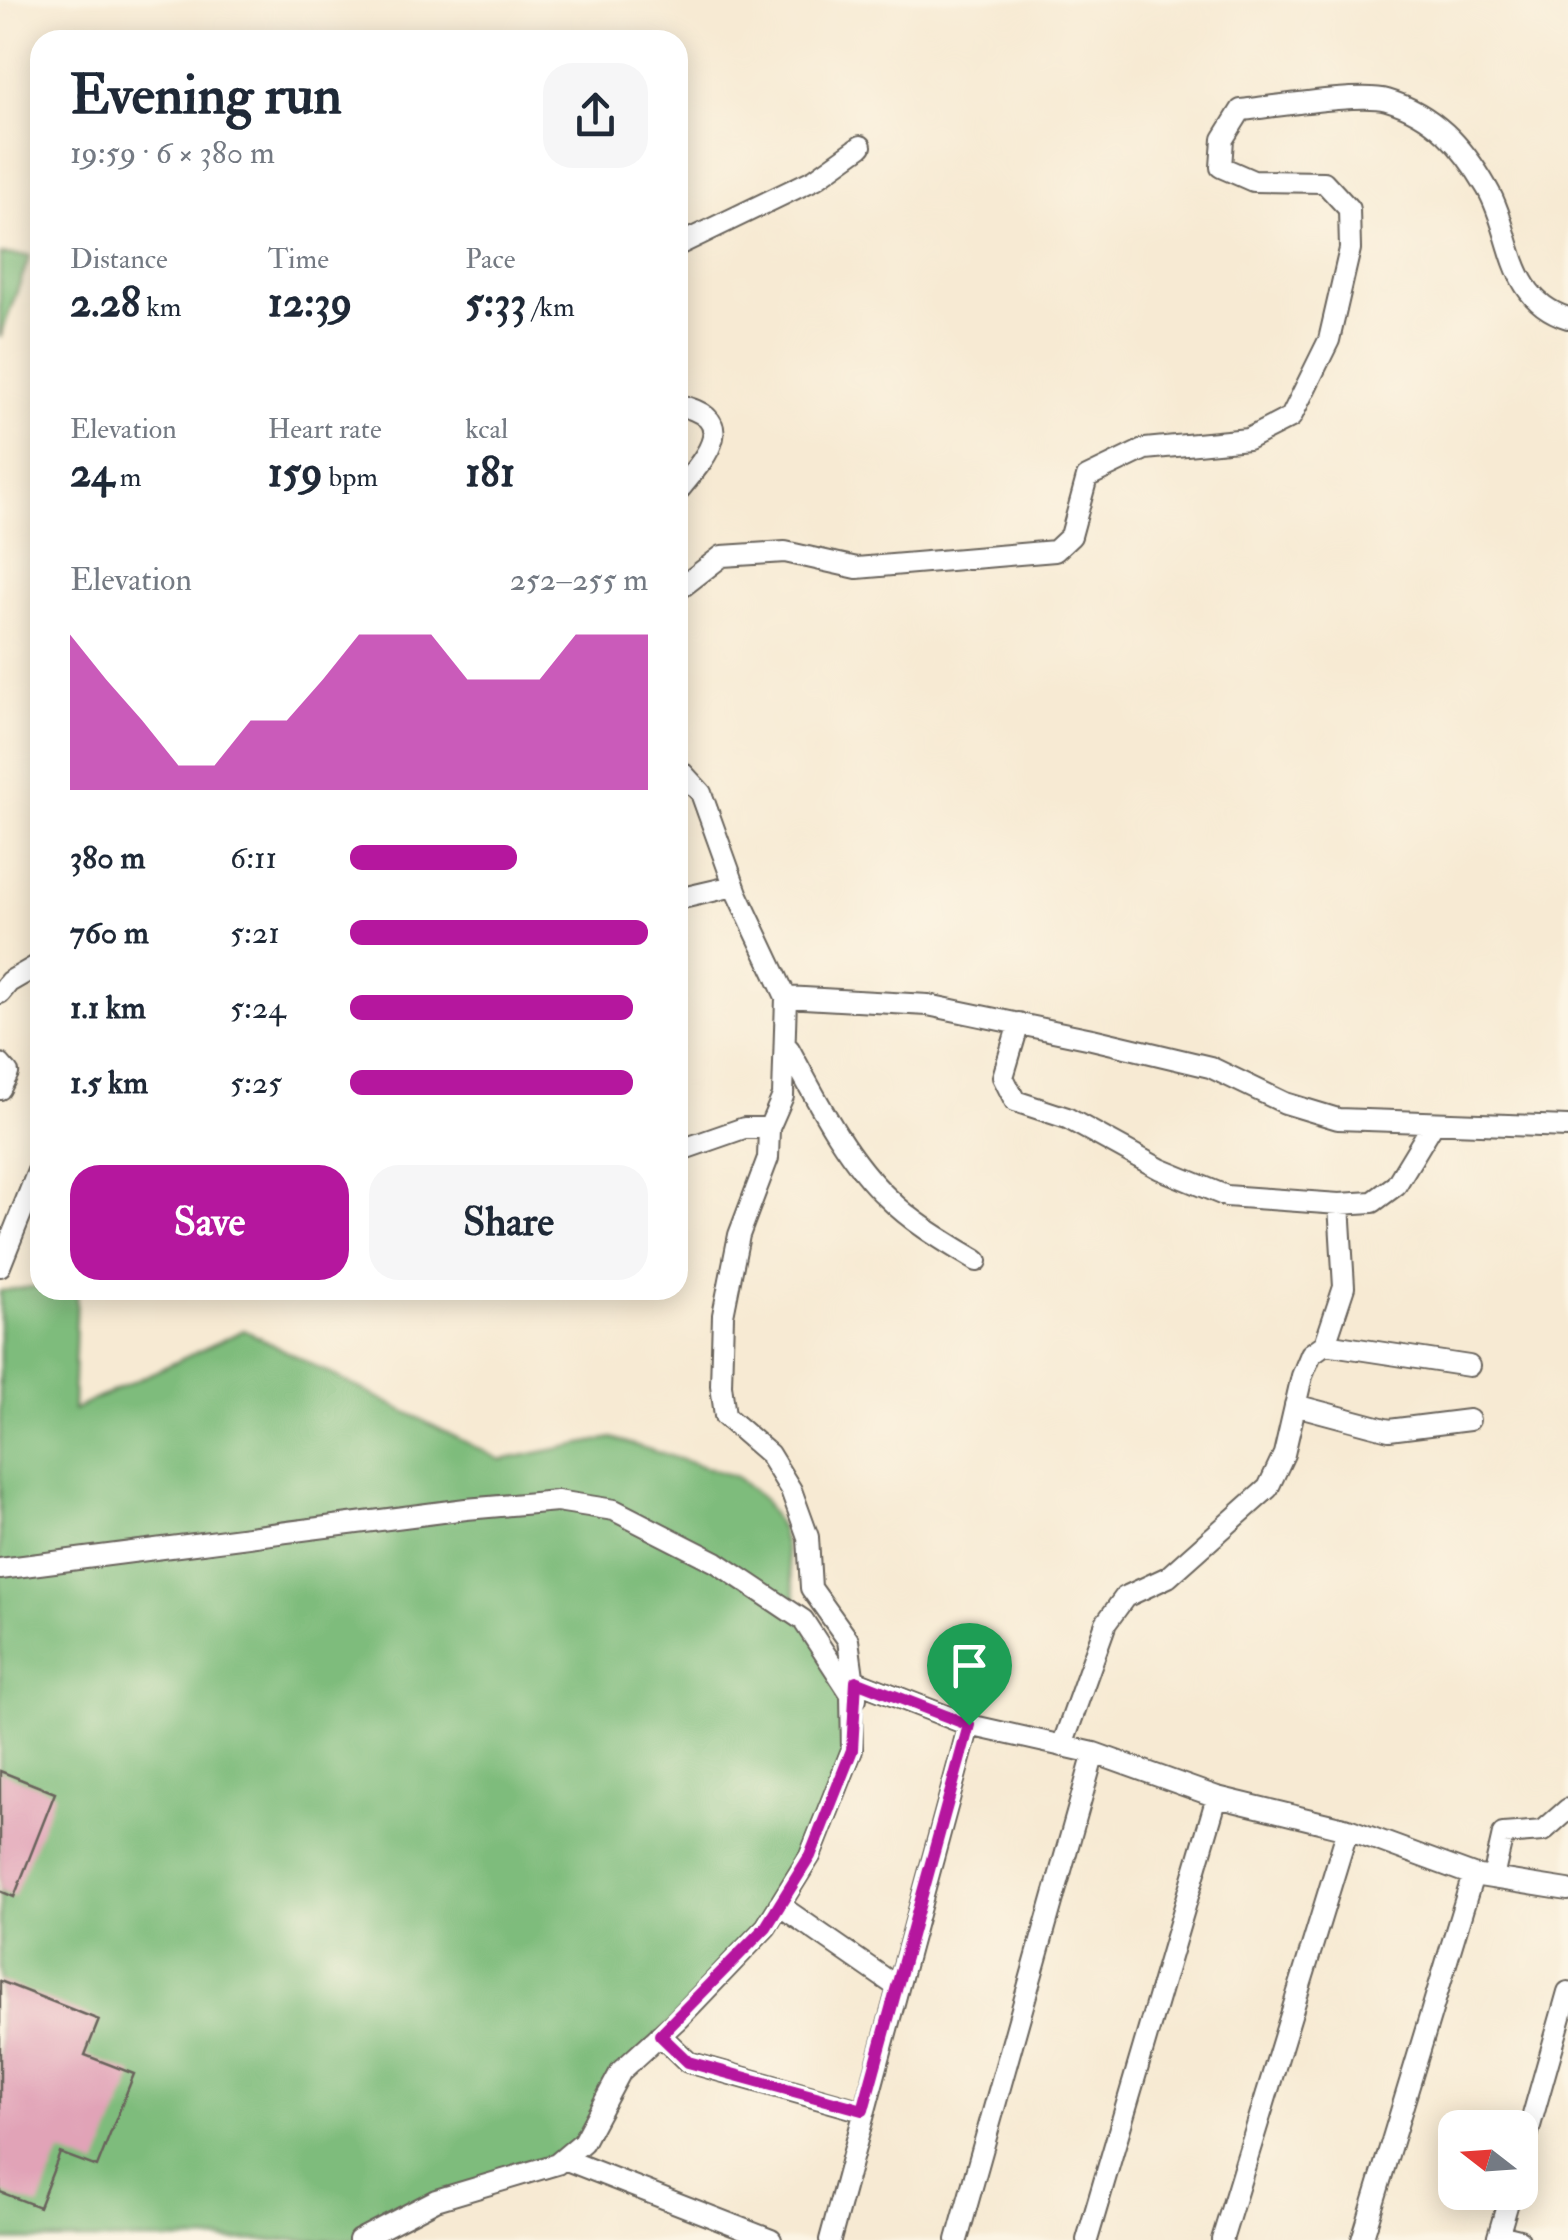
<!DOCTYPE html>
<meta charset="utf-8">
<style>
:root{--surface:#fff;--page:#f6f6f7;--text:#1f2937;--muted:#747a83;--accent:#b5179e}
body{margin:0;font-family:"IM FELL Double Pica",serif;background:var(--page);color:var(--text);height:100vh;display:flex;flex-direction:column;font-size:38px;white-space:nowrap}
*{box-sizing:border-box;margin:0}
p{font-size:32px;color:var(--muted)}
.icon{flex:none;width:55px;height:55px;fill:none;stroke:currentColor;stroke-width:2;stroke-linecap:round;stroke-linejoin:round}
.map{position:relative;flex:1;overflow:hidden}
.details{position:absolute;left:30px;top:30px;width:658px;height:1270px;display:flex;flex-direction:column;background:var(--surface);border-radius:30px;box-shadow:0 5px 25px #0003}
.details>*{flex:none}
.needle{width:65px;rotate:287deg}
.buttons{position:absolute;left:1438px;top:2110px;display:grid;gap:20px}
.buttons a{display:grid;place-items:center;width:100px;height:100px;border-radius:20px;background:var(--surface);box-shadow:0 5px 25px #0003;font-size:50px}
.pin{position:absolute;display:grid;place-items:center;width:85px;height:85px;color:#fff;margin:-102px -42px;border-radius:50% 50% 50% 0;rotate:-45deg;box-shadow:0 0 10px #0007}
.pin .icon{rotate:45deg}
.round{display:grid;place-items:center;flex:none;width:105px;height:105px;border-radius:30px;background:var(--page)}
.summary{display:flex;align-items:center;justify-content:space-between;height:170px;padding:0 40px}
h1{font-size:55px;font-weight:800;line-height:75px}
.metrics{display:grid;grid-template-columns:repeat(3,1fr);gap:15px;height:170px;padding:10px 40px}
.metrics div{display:grid;align-content:center}
.metrics b{font-size:42px;font-weight:800}
.metrics small{font-size:28px;font-weight:400}
.metrics p{font-size:28px}
.chart{height:280px;padding:20px 40px}
.chart p{display:flex;justify-content:space-between}
.chart svg{width:100%;height:180px;margin-top:10px;fill:var(--accent);opacity:.7}
.primary-button{display:flex;gap:20px;margin-top:auto;padding:20px 40px}
.primary-button a{flex:1;height:115px;border-radius:30px;background:var(--accent);color:#fff;font-size:40px;font-weight:800;line-height:115px;text-align:center}
.primary-button a+a{background:var(--page);color:var(--text)}
ul{padding:0 40px;list-style:none;font-size:32px}
li{display:grid;grid-template-columns:160px 120px 1fr;align-items:center;height:75px}
li i{height:25px;border-radius:12px;background:var(--accent)}
.map>svg:first-child{display:block}
.forest{fill:#7ebc7b;stroke:#4d6c4c;stroke-width:2.5}
.building{fill:#e1a3b7}
.lines{fill:none;stroke-linecap:round;stroke-linejoin:round}
.minor-casing{stroke:#69645c;stroke-width:24}
.minor{stroke:#fff;stroke-width:20}
.route-casing{stroke:#fff;stroke-width:20}
.route{stroke:#b5179e;stroke-width:12}
</style>
<div class="map">
<svg width="1568" height="2240" viewBox="0 0 1568 2240">
<rect width="100%" height="100%" fill="#fcf5e5"/>
<filter id="ink" filterUnits="userSpaceOnUse"><feTurbulence type="fractalNoise" baseFrequency=".01" numOctaves="2"/><feDisplacementMap in="SourceGraphic" scale="20" xChannelSelector="R" yChannelSelector="G"/><feConvolveMatrix kernelMatrix="1 2 1 2 8 2 1 2 1" color-interpolation-filters="sRGB"/></filter>
<filter id="wash" filterUnits="userSpaceOnUse"><feTurbulence type="fractalNoise" baseFrequency=".0048" numOctaves="4" result="noise"/><feDisplacementMap in="SourceGraphic" scale="40" xChannelSelector="R" yChannelSelector="G"/><feGaussianBlur stdDeviation="2.25" result="paint"/><feColorMatrix in="noise" values="0 0 0 0 0 0 0 0 0 0 0 0 0 0 0 0 0 1.4 0 .05"/><feComposite in="paint" operator="in"/></filter>
<g filter="url(#wash)">
<rect width="100%" height="100%" fill="#f7ead3"/>
<!-- forest -->
<path class="forest" d="M0,254L30,256L0,338Z
M40,1286V1290H77L73,1410L244,1330L501,1460L612,1438L737,1477L764,1500L781,1529L796,1600L828,1644L851,1694L852,1750L766,1927L621,2071L583,2142L359,2240H0V1291Z"/>
<g id="blocks">
<!-- building -->
<path class="building" d="M0,1771L55,1793L14,1897L0,1891Z
M0,1981L99,2020L85,2055L134,2074L97,2167L60,2153L39,2207L0,2192Z"/>
</g>
</g>
<g filter="url(#ink)">
<use href="#blocks" fill-opacity="0" stroke="#69645c" stroke-width="2.5"/>
<g class="lines">
<!-- minor casing -->
<g class="minor-casing">
<path id="minor" d="M678,245L815,179L861,146
M678,405C742,419 705,458 678,491
M678,590L722,556L785,552L857,568L1055,551L1071,536L1087,477L1145,449L1248,439L1291,417L1329,340L1350,249L1349,209L1324,182L1253,181L1221,167L1223,139L1241,110C1273,107 1361,92 1387,100C1434,114 1462,145 1487,188C1514,234 1506,299 1568,318
M678,768L701,793L737,893L786,997L783,1096L769,1128L768,1158L739,1235L723,1315L721,1385L725,1416L769,1454L791,1490L808,1537L811,1588L848,1640L856,1698
M678,899L734,886
M0,993L9,982L40,964
M786,997L928,1005L1092,1039L1210,1067L1285,1103L1338,1119L1568,1127
M1019,1023L1003,1077L1015,1101L1067,1118L1160,1169L1226,1196L1339,1204L1373,1202L1396,1185L1433,1124
M789,1049C816,1099 846,1159 888,1198C914,1224 946,1242 977,1261
M0,1064L8,1073L0,1089
M678,1151L744,1128H769
M0,1266L40,1166
M1325,1344L1469,1366
M1295,1405L1389,1430L1469,1420
M0,1569L466,1509L557,1501L614,1510L716,1562L803,1620L851,1694L852,1750L810,1856L766,1927L678,2019L621,2071L583,2142L557,2164L436,2200L359,2240
M856,1681L969,1725L1094,1753L1217,1797L1348,1829L1473,1875L1568,1890
M1062,1746L1106,1623L1125,1597L1168,1577L1268,1488L1284,1454L1302,1376L1311,1354L1325,1344L1344,1287L1339,1204
M1493,1878L1503,1834L1543,1831L1568,1809
M779,1905L896,1986
M660,2035L688,2062L863,2111
M564,2159L771,2240
M1520,2161L1568,1992
M1499,2235L1519,2240
M830,2240L969,1725
M957,2240L1094,1753
M1087,2240L1217,1797
M1222,2240L1348,1829
M1362,2240L1473,1875
M1497,2240L1511,2192"/>
</g>
<!-- minor -->
<use href="#minor" class="minor"/>
</g>
</g>
<g class="lines" filter="url(#ink)">
<!-- route casing -->
<g class="route-casing">
<path id="route" d="M856,1681L969,1725L863,2110L688,2062L660,2035L766,1927L810,1856L852,1750Z"/>
</g>
<!-- route -->
<use href="#route" class="route"/>
</g>
</svg>
<div class="buttons">
<a><svg class="needle" viewBox="-14 -14 28 28"><path d="M0-13l5 13h-10z" fill="#e53935"/><path d="M0 13l5-13h-10z" fill="#747a83"/></svg></a>
</div>
<div class="pin" style="left:969px;top:1725px;background:#1e9e55"><svg class="icon" aria-label="arrive" viewBox="0 0 24 24"><path d="M6 21V4h12l-3 4 3 4H6"/></svg></div>
<section class="details">
<div class="summary"><div><h1>Evening run</h1><p>19:59 · 6 × 380 m</p></div><a class="round"><svg class="icon" aria-label="share" viewBox="0 0 24 24"><path d="M12 15V3M7 8l5-5 5 5M5 13v7h14v-7"/></svg></a></div>
<div class="metrics">
<div><p>Distance</p><b>2.28<small> km</small></b></div>
<div><p>Time</p><b>12:39</b></div>
<div><p>Pace</p><b>5:33<small> /km</small></b></div>
</div>
<div class="metrics">
<div><p>Elevation</p><b>24<small> m</small></b></div>
<div><p>Heart rate</p><b>159<small> bpm</small></b></div>
<div><p>kcal</p><b>181</b></div>
</div>
<div class="chart"><p><span>Elevation</span>252–255 m</p>
<svg viewBox="0 0 160 44" preserveAspectRatio="none"><path d="M0 44V6L10 17L20 27L30 38L40 38L50 27L60 27L70 17L80 6L90 6L100 6L110 17L120 17L130 17L140 6L150 6L160 6V44z"/></svg>
</div>
<ul>
<li><b>380 m</b>6:11<i style="width:56%"></i></li>
<li><b>760 m</b>5:21<i style="width:100%"></i></li>
<li><b>1.1 km</b>5:24<i style="width:95%"></i></li>
<li><b>1.5 km</b>5:25<i style="width:95%"></i></li>
</ul>
<div class="primary-button"><a>Save</a><a>Share</a></div>
</section>
</div>
